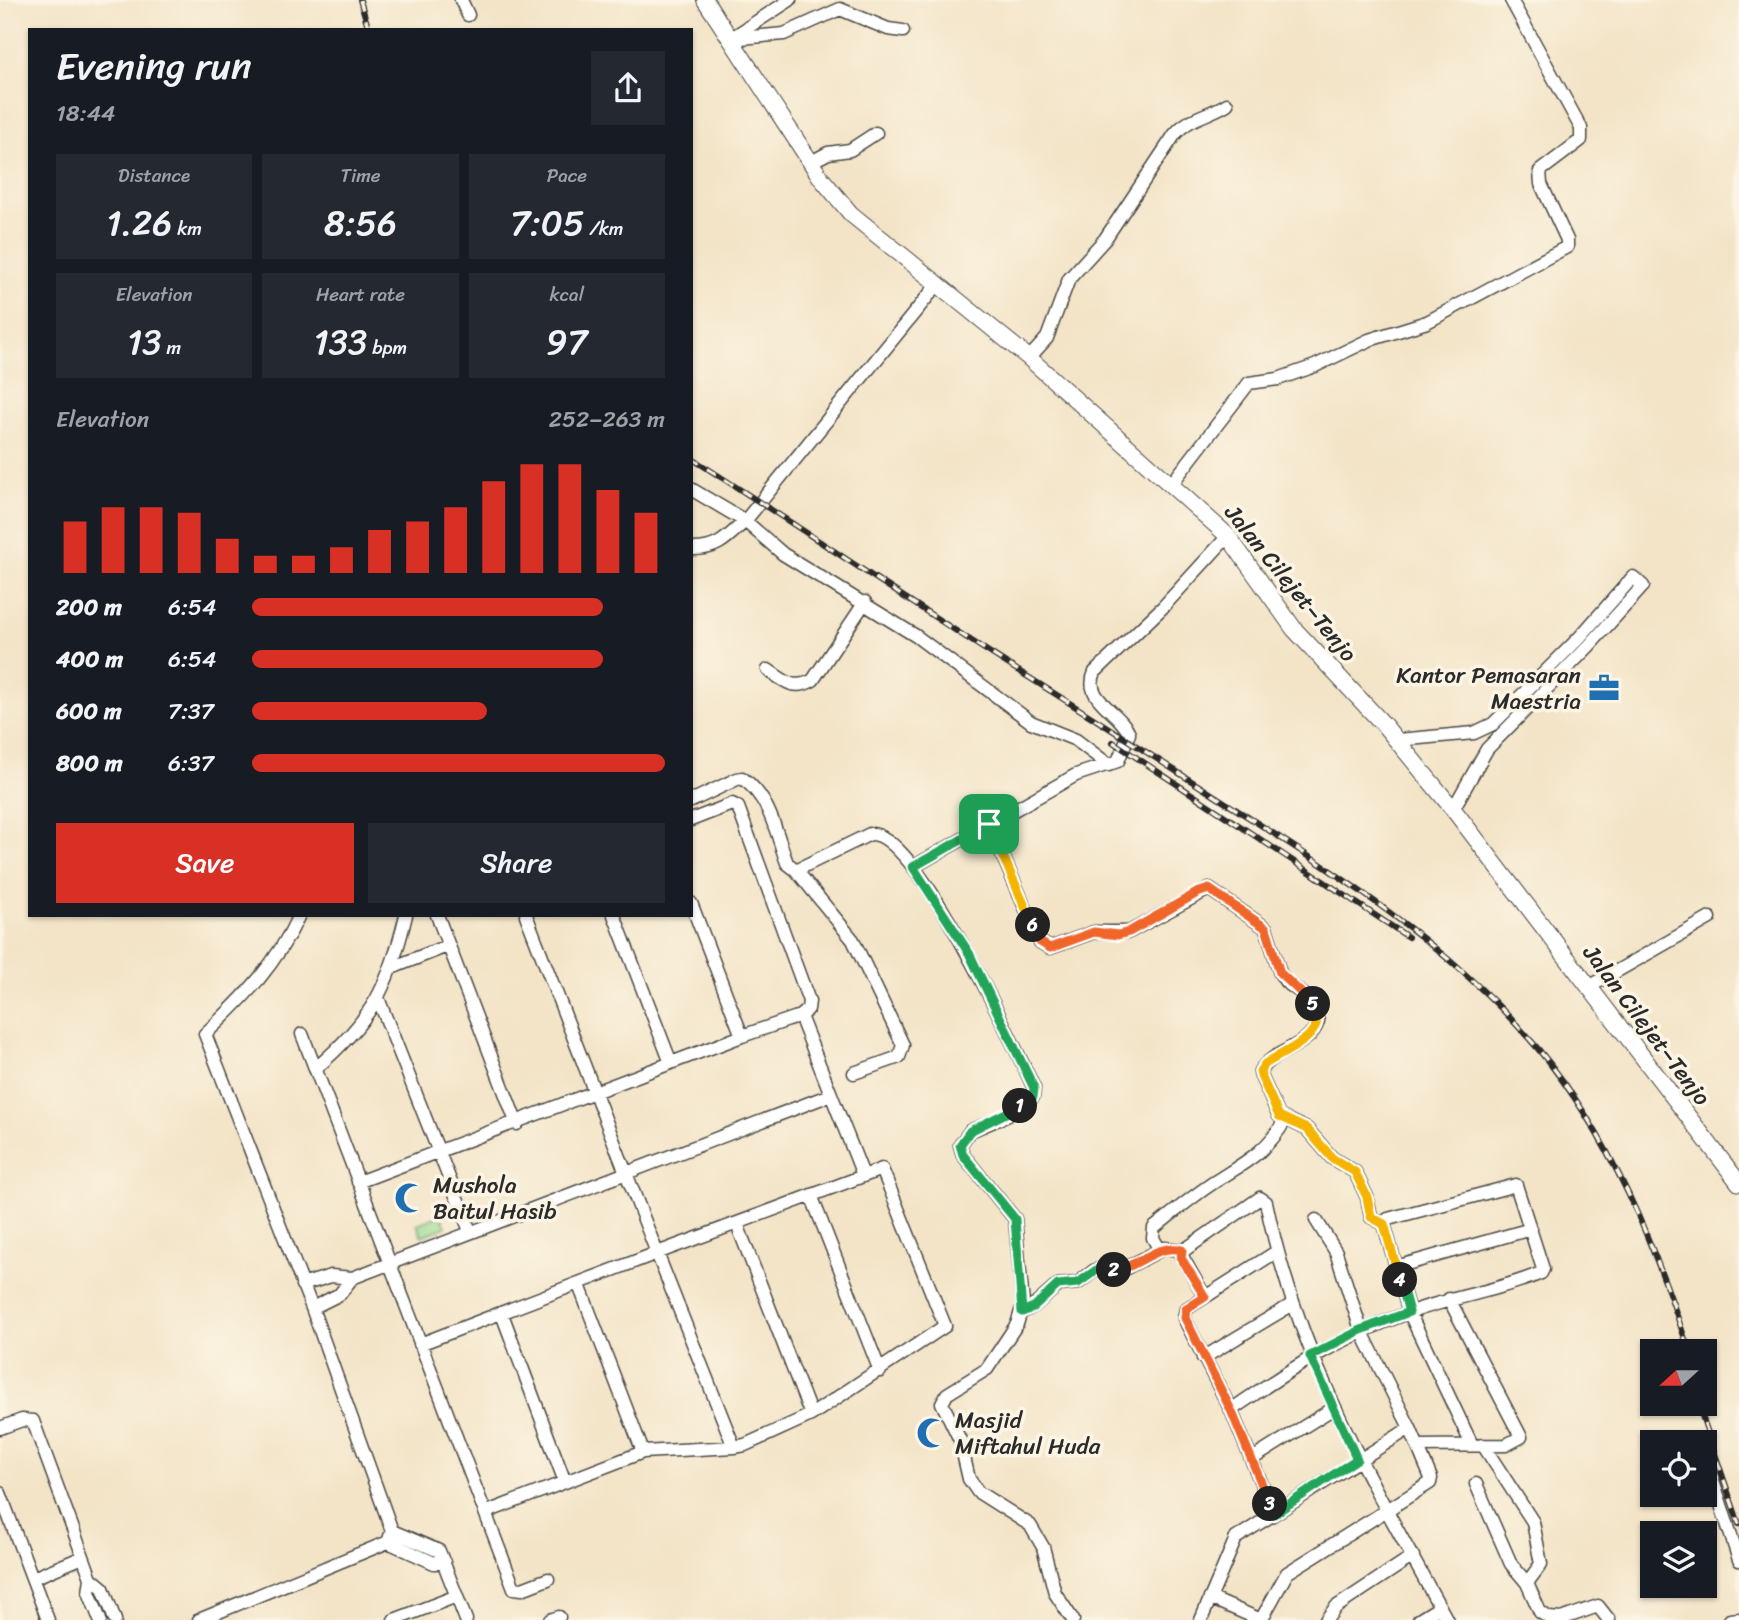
<!DOCTYPE html>
<meta charset="utf-8">
<style>
:root{--surface:#171b24;--page:#242831;--text:#f1f3f6;--muted:#9ea1a6;--accent:#d93025}
body{margin:0;font-family:Sriracha,sans-serif;background:var(--page);color:var(--text);height:100vh;display:flex;flex-direction:column;font-size:26px;white-space:nowrap}
*{box-sizing:border-box;margin:0}
p{font-size:23px;color:var(--muted)}
.icon{flex:none;width:38px;height:38px;fill:none;stroke:currentColor;stroke-width:2;stroke-linecap:round;stroke-linejoin:round}
.map{position:relative;flex:1;overflow:hidden}
.panel{position:absolute;left:28px;top:28px;width:665px;height:889px;display:flex;flex-direction:column;background:var(--surface);border-radius:0px;box-shadow:0 2px 5px #0004}
.panel>*{flex:none}
.needle{width:46px;rotate:249deg}
.buttons{position:absolute;left:1640px;top:1339px;display:grid;gap:14px}
.buttons a{display:grid;place-items:center;width:77px;height:77px;border-radius:0px;background:var(--surface);box-shadow:0 2px 5px #0004;font-size:35px}
.pin{position:absolute;display:grid;place-items:center;width:60px;height:60px;color:#fff;margin:-30px;border-radius:14px;box-shadow:0 4px 10px #0006}
.km{position:absolute;width:35px;height:35px;margin:-18px;border-radius:50%;background:#222;color:#fff;font-size:19px;line-height:35px;text-align:center}
.round{display:grid;place-items:center;flex:none;width:74px;height:74px;border-radius:0px;background:var(--page)}
.head{display:flex;align-items:center;justify-content:space-between;height:119px;padding:0 28px}
h1{font-size:38px;font-weight:600;line-height:52px}
.figures{display:grid;grid-template-columns:repeat(3,1fr);gap:10px;height:119px;padding:7px 28px}
.figures div{display:grid;align-content:center;border-radius:0px;background:var(--page);text-align:center}
.figures b{font-size:35px;font-weight:600}
.figures small{font-size:19px;font-weight:400}
.figures p{font-size:19px}
.chart{height:196px;padding:14px 28px}
.chart p{display:flex;justify-content:space-between}
.chart svg{width:100%;height:126px;margin-top:7px;stroke:var(--accent);stroke-width:6}
.button{display:flex;gap:14px;margin-top:auto;padding:14px 28px}
.button a{flex:1;height:80px;border-radius:0px;background:var(--accent);color:#fff;font-size:28px;font-weight:600;line-height:80px;text-align:center}
.button a+a{background:var(--page);color:var(--text)}
ul{padding:0 28px;list-style:none;font-size:23px}
li{display:grid;grid-template-columns:112px 84px 1fr;align-items:center;height:52px}
li i{height:18px;border-radius:9px;background:var(--accent)}
.map>svg:first-child{display:block}
.green{fill:#9bdc92;stroke:#63845e;stroke-width:2}
.lines{fill:none;stroke-linecap:round;stroke-linejoin:round}
.street-casing{stroke:#494742;stroke-width:15}
.secondary-casing{stroke:#494742;stroke-width:18}
.street{stroke:#fff;stroke-width:12}
.secondary{stroke:#fff;stroke-width:16}
.rail-casing{stroke:#2b2b2b;stroke-width:6}
.rail{stroke:#fcf5e5;stroke-width:3.5;stroke-dasharray:10;stroke-linecap:butt}
.split-1-casing{stroke:#fff;stroke-width:14}
.split-2-casing{stroke:#fff;stroke-width:14}
.split-3-casing{stroke:#fff;stroke-width:14}
.split-4-casing{stroke:#fff;stroke-width:14}
.split-5-casing{stroke:#fff;stroke-width:14}
.split-6-casing{stroke:#fff;stroke-width:14}
.split-7-casing{stroke:#fff;stroke-width:14}
.split-1{stroke:#22a559;stroke-width:9}
.split-2{stroke:#22a559;stroke-width:9}
.split-3{stroke:#f0652b;stroke-width:9}
.split-4{stroke:#22a559;stroke-width:9}
.split-5{stroke:#f5b400;stroke-width:9}
.split-6{stroke:#f0652b;stroke-width:9}
.split-7{stroke:#f5b400;stroke-width:9}
.labels{text-anchor:middle;stroke-width:7;stroke-linejoin:round;paint-order:stroke}
.street-label{font-size:23px;fill:#2b2b2b;stroke:#fcf5e5}
.poi-label{font-size:23px;fill:#2b2b2b;stroke:#fcf5e5;text-anchor:start}
</style>
<div class="map">
<svg width="1739" height="1620" viewBox="0 0 1739 1620">
<rect width="100%" height="100%" fill="#fcf5e5"/>
<filter id="ink" filterUnits="userSpaceOnUse"><feTurbulence type="fractalNoise" baseFrequency=".0143" numOctaves="2"/><feDisplacementMap in="SourceGraphic" scale="14" xChannelSelector="R" yChannelSelector="G"/><feConvolveMatrix kernelMatrix="1 2 1 2 8 2 1 2 1" color-interpolation-filters="sRGB"/></filter>
<filter id="wash" filterUnits="userSpaceOnUse"><feTurbulence type="fractalNoise" baseFrequency=".00686" numOctaves="4" result="noise"/><feDisplacementMap in="SourceGraphic" scale="28" xChannelSelector="R" yChannelSelector="G"/><feGaussianBlur stdDeviation="1.57" result="paint"/><feColorMatrix in="noise" values="0 0 0 0 0 0 0 0 0 0 0 0 0 0 0 0 0 1.4 0 .05"/><feComposite in="paint" operator="in"/></filter>
<g filter="url(#wash)">
<rect width="100%" height="100%" fill="#f3e4c7"/>
<!-- green -->
<path class="green" d="M441,1215L446,1227L422,1236L417,1224Z"/>
</g>
<g filter="url(#ink)">
<g class="lines">
<!-- street casing -->
<g class="street-casing">
<path id="street" d="M461,0L468,15
M730,39L784,34L840,9L888,29L903,31
M730,39L790,0
M811,162L828,153L850,150L876,133
M1029,358L1047,338L1069,279L1105,239L1175,134C1189,117 1208,116 1227,104
M1170,486L1249,383L1278,379L1315,366L1369,340L1427,322L1567,247V240L1541,184L1540,171L1581,140V128L1511,0
M691,489L745,521L783,554L916,636L1031,722L1076,740L1109,765
M691,549C717,550 727,538 745,521L937,285
M768,670C784,681 794,691 813,680L865,602
M1398,740L1474,733L1493,724L1579,638L1633,577L1643,586L1588,647L1487,749L1453,809
M691,801L737,779L742,778C770,797 776,833 787,863L796,870L870,834C916,829 1015,1048 1034,1088L1033,1097L1006,1116L970,1131L960,1145L963,1155L1015,1219L1023,1305L1017,1324L987,1369L947,1394L942,1403L960,1440L969,1479L978,1492L1030,1525L1043,1547L1055,1593L1073,1620
M691,820L732,804L738,807L809,1001L808,1009L800,1016
M989,824L1040,942L1050,948L1094,932H1129L1209,889L1266,928L1280,973L1286,982L1311,1000L1318,1021C1311,1047 1274,1049 1260,1071L1261,1076L1279,1116L1307,1129L1332,1158L1355,1172L1367,1197L1371,1217L1384,1224
M913,867L1076,775L1118,761L1129,734C1121,711 1082,700 1095,672L1163,607L1228,536
M796,870L853,940L903,1045L899,1057L854,1073
M299,915C277,964 244,998 205,1034L312,1308L392,1531L388,1542
M437,915L517,1124
M394,967L447,946
M1589,987L1710,918
M378,998L470,1231
M302,1034L514,1588L522,1589L548,1579
M742,1036L800,1016L863,1175
M671,1063L742,1036L691,903
M315,1069C372,1020 389,987 406,915
M358,1182L671,1063L614,915
M811,1195L880,1371
M737,1224L811,1415
M1160,1250L1153,1238L1154,1228C1174,1212 1194,1195 1216,1181C1244,1163 1268,1151 1285,1120
M1396,1267L1531,1229
M302,1285L331,1276L352,1278L830,1095
M579,1285L643,1452
M1205,1297L1276,1252
M312,1308L340,1294L352,1278
M1022,1312L1034,1306L1058,1285L1078,1283L1095,1270L1124,1269L1164,1248L1182,1250
M502,1314L565,1482
M420,1344L657,1253L526,915
M1203,1358L1293,1304
M1231,1410C1292,1368 1338,1338 1408,1313C1451,1297 1499,1291 1541,1273L1543,1269L1516,1185L1388,1219L1384,1224L1409,1312L1472,1445
M0,1428L22,1420L33,1421L91,1578L89,1592L100,1620
M1483,1445L1533,1522L1541,1564L1527,1583
M1419,1446L1506,1445L1521,1437L1449,1299
M1252,1459L1334,1408
M1708,1465L1739,1560
M1476,1484L1511,1564L1527,1583L1540,1612L1549,1618L1561,1619L1598,1606L1609,1620
M0,1493L48,1620
M487,1512L643,1452L734,1447L745,1445L811,1415L945,1326L882,1169L657,1253L734,1447
M1274,1514L1231,1410L1184,1318L1186,1309L1205,1297L1180,1253L1260,1198L1266,1202C1298,1359 1371,1482 1447,1620
M392,1531L439,1551L466,1620
M33,1578L83,1557
M91,1578L103,1588L115,1620
M1210,1598L1261,1620
M199,1620L388,1542L434,1563L444,1562
M394,1620L457,1596
M550,1620L559,1617
M1201,1620L1236,1538L1410,1428
M1261,1620L1287,1573L1430,1483L1431,1478L1410,1428L1361,1330L1336,1252L1316,1220
M1326,1620L1336,1607L1413,1556
M1419,1620L1440,1607
M1730,1620L1739,1619"/>
</g>
<!-- secondary casing -->
<g class="secondary-casing">
<path id="secondary" d="M705,0L821,178L851,214L1029,358L1228,536L1294,629L1384,725L1453,809L1739,1183"/>
</g>
<!-- street -->
<use href="#street" class="street"/>
<!-- secondary -->
<use href="#secondary" class="secondary"/>
<!-- rail casing -->
<g class="rail-casing">
<path id="rail" d="M360,0L369,30
M691,458C806,531 918,608 1033,680C1102,723 1169,767 1237,810C1347,880 1454,949 1539,1050C1611,1137 1654,1244 1689,1351
M1113,742L1408,937
M1698,1404L1739,1524"/>
</g>
<!-- rail -->
<use href="#rail" class="rail"/>
</g>
</g>
<g class="lines" filter="url(#ink)">
<!-- split-1 casing -->
<g class="split-1-casing">
<path id="split-1" d="M989,824L913,867L969,953L1034,1088L1033,1097L1020,1106"/>
</g>
<!-- split-2 casing -->
<g class="split-2-casing">
<path id="split-2" d="M1020,1106L970,1131L960,1145L963,1155L1015,1219L1022,1312L1034,1307L1058,1285L1078,1283L1098,1269L1114,1270"/>
</g>
<!-- split-3 casing -->
<g class="split-3-casing">
<path id="split-3" d="M1114,1270C1139,1268 1155,1243 1182,1250L1181,1258L1205,1297L1186,1309L1185,1318L1231,1410L1270,1504"/>
</g>
<!-- split-4 casing -->
<g class="split-4-casing">
<path id="split-4" d="M1270,1504L1274,1514L1357,1459L1310,1356L1361,1330L1409,1312L1400,1280"/>
</g>
<!-- split-5 casing -->
<g class="split-5-casing">
<path id="split-5" d="M1313,1004C1330,1036 1287,1049 1265,1064L1260,1071L1261,1076L1279,1116L1307,1129L1332,1158L1355,1172L1367,1197L1371,1217L1384,1224L1400,1280"/>
</g>
<!-- split-6 casing -->
<g class="split-6-casing">
<path id="split-6" d="M1033,925L1040,942L1050,948L1094,932L1118,935L1129,932L1197,893L1209,889L1266,928L1280,973L1313,1004"/>
</g>
<!-- split-7 casing -->
<g class="split-7-casing">
<path id="split-7" d="M989,824L1033,925"/>
</g>
<!-- split-1 -->
<use href="#split-1" class="split-1"/>
<!-- split-2 -->
<use href="#split-2" class="split-2"/>
<!-- split-3 -->
<use href="#split-3" class="split-3"/>
<!-- split-4 -->
<use href="#split-4" class="split-4"/>
<!-- split-5 -->
<use href="#split-5" class="split-5"/>
<!-- split-6 -->
<use href="#split-6" class="split-6"/>
<!-- split-7 -->
<use href="#split-7" class="split-7"/>
</g>
<!-- icons -->
<defs>
<g id="office-bare" transform="scale(2.415)"><path d="M-6-3h4V-5.5h4V-3h4V5H-6ZM-1-4.5V-3h2v-1.5ZM-6 0V1H6V0Z" fill="#1f6fb2" stroke="#fcf5e5" stroke-width="2.5" paint-order="stroke"/></g>
<g id="mosque-bare" transform="scale(2.415)"><path d="M3.5-4.9A6 6 0 1 0 3.5 4.9A5 5 0 1 1 3.5-4.9Z" fill="#1f6fb2" stroke="#fcf5e5" stroke-width="2.5" paint-order="stroke"/></g>
</defs>
<g fill-rule="evenodd">
<use href="#office-bare" x="1604" y="688"/>
<use href="#mosque-bare" x="410" y="1198"/>
<use href="#mosque-bare" x="932" y="1433"/>
</g>
<g class="labels">
<!-- street labels -->
<g class="street-label">
<text transform="translate(1291 583) rotate(51)" y="8">Jalan Cilejet–Tenjo</text>
<text transform="translate(1647 1025) rotate(53)" y="8">Jalan Cilejet–Tenjo</text>
</g>
<!-- poi labels -->
<g class="poi-label">
<text x="1581" y="683" text-anchor="end">Kantor Pemasaran<tspan x="1581" dy="26">Maestria</tspan></text>
<text x="433" y="1193">Mushola<tspan x="433" dy="26">Baitul Hasib</tspan></text>
<text x="955" y="1428">Masjid<tspan x="955" dy="26">Miftahul Huda</tspan></text>
</g>
</g>
</svg>
<div class="buttons">
<a><svg class="needle" viewBox="-14 -14 28 28"><path d="M0-13l5 13h-10z" fill="#e53935"/><path d="M0 13l5-13h-10z" fill="#9ea1a6"/></svg></a>
<a><svg class="icon" aria-label="locate" viewBox="0 0 24 24"><circle cx="12" cy="12" r="6"/><path d="M12 2v4M12 18v4M2 12h4M18 12h4"/></svg></a>
<a><svg class="icon" aria-label="layers" viewBox="0 0 24 24"><path d="M12 4l9 5-9 5-9-5zM3 14l9 5 9-5"/></svg></a>
</div>
<div class="pin" style="left:989px;top:824px;background:#1e9e55"><svg class="icon" aria-label="arrive" viewBox="0 0 24 24"><path d="M6 21V4h12l-3 4 3 4H6"/></svg></div>
<b class="km" style="left:1020px;top:1106px">1</b>
<b class="km" style="left:1114px;top:1270px">2</b>
<b class="km" style="left:1270px;top:1504px">3</b>
<b class="km" style="left:1400px;top:1280px">4</b>
<b class="km" style="left:1313px;top:1004px">5</b>
<b class="km" style="left:1033px;top:925px">6</b>
<section class="panel">
<div class="head"><div><h1>Evening run</h1><p>18:44</p></div><a class="round"><svg class="icon" aria-label="share" viewBox="0 0 24 24"><path d="M12 15V3M7 8l5-5 5 5M5 13v7h14v-7"/></svg></a></div>
<div class="figures">
<div><p>Distance</p><b>1.26<small> km</small></b></div>
<div><p>Time</p><b>8:56</b></div>
<div><p>Pace</p><b>7:05<small> /km</small></b></div>
</div>
<div class="figures">
<div><p>Elevation</p><b>13<small> m</small></b></div>
<div><p>Heart rate</p><b>133<small> bpm</small></b></div>
<div><p>kcal</p><b>97</b></div>
</div>
<div class="chart"><p><span>Elevation</span>252–263 m</p>
<svg viewBox="0 0 160 44" preserveAspectRatio="none"><path d="M5 44V26M15 44V21M25 44V21M35 44V23M45 44V32M55 44V38M65 44V38M75 44V35M85 44V29M95 44V26M105 44V21M115 44V12M125 44V6M135 44V6M145 44V15M155 44V23"/></svg>
</div>
<ul>
<li><b>200 m</b>6:54<i style="width:85%"></i></li>
<li><b>400 m</b>6:54<i style="width:85%"></i></li>
<li><b>600 m</b>7:37<i style="width:57%"></i></li>
<li><b>800 m</b>6:37<i style="width:100%"></i></li>
</ul>
<div class="button"><a>Save</a><a>Share</a></div>
</section>
</div>
